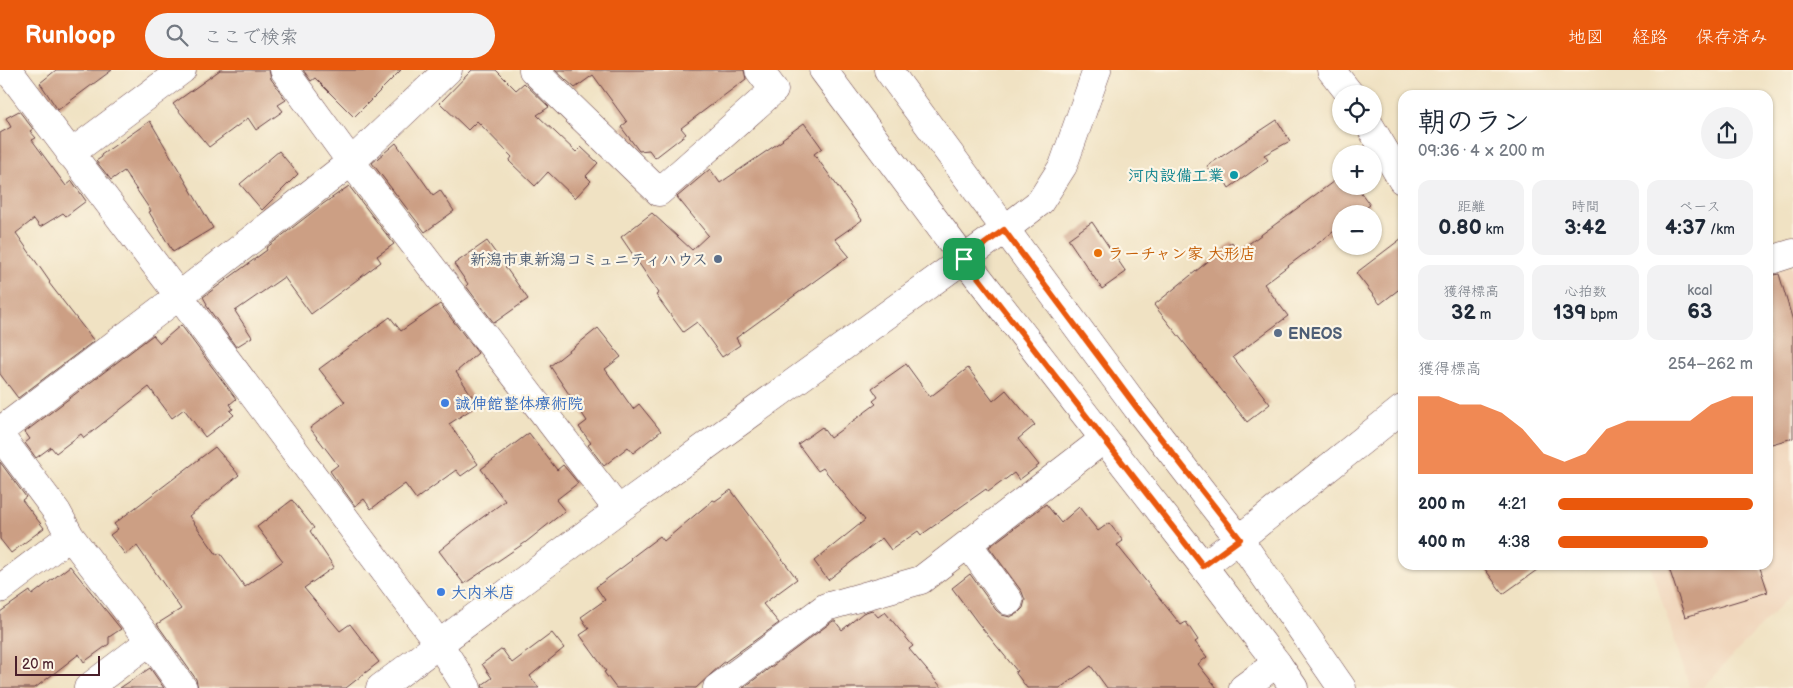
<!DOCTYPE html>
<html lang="ja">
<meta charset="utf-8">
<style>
:root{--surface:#fff;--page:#f2f2f3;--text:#1f2937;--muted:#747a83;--accent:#ea580c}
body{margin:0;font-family:"Balsamiq Sans","Klee One",sans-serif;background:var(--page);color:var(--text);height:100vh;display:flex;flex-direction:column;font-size:19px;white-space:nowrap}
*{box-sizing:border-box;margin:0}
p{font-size:16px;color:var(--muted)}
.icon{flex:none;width:28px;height:28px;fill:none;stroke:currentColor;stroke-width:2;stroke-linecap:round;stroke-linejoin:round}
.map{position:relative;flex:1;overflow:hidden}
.sheet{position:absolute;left:1398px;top:20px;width:375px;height:480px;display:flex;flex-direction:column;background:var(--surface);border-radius:15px;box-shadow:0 1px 4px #0004}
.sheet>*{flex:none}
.fabs{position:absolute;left:1332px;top:15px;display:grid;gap:10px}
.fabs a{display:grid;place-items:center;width:50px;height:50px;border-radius:50%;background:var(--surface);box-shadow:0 1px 4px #0004;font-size:25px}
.scale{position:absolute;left:15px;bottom:12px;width:85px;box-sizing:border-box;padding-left:5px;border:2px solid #4a1f2b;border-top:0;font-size:14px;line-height:18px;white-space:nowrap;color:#4a1f2b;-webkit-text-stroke:4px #fcf5e5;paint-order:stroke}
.pin{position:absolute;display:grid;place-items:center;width:42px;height:42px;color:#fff;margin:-21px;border-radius:10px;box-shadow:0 2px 8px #0006}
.round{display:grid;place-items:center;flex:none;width:52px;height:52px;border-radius:26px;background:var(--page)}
.summary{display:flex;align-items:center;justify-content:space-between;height:85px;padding:0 20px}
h1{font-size:28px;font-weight:800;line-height:38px}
.figures{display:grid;grid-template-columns:repeat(3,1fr);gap:8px;height:85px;padding:5px 20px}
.figures div{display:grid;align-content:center;border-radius:12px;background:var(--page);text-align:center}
.figures b{font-size:21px;font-weight:800}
.figures small{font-size:14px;font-weight:400}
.figures p{font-size:14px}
.chart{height:140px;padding:10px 20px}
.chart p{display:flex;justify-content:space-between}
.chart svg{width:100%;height:90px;margin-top:5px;fill:var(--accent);opacity:.7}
ul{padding:0 20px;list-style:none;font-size:16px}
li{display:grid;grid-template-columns:80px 60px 1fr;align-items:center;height:38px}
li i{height:12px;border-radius:6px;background:var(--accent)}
header{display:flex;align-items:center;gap:30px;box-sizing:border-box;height:70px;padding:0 25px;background:var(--accent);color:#fff}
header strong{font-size:24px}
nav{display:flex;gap:28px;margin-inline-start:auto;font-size:18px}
.search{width:350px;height:45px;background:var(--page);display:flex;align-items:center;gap:12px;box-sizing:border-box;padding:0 18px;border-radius:28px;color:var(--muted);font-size:19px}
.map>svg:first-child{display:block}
.built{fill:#f0d6bc}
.building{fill:#cc9f84}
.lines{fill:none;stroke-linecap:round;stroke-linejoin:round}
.street-casing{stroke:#633c42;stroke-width:29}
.secondary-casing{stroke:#633c42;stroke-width:29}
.street{stroke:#fff;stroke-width:28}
.secondary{stroke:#fff;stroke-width:28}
.route-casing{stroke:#fff;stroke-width:10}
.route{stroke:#ea580c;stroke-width:6}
.culture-dot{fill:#0f9aa8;stroke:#fcf5e5;stroke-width:2}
.food-dot{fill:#e8710a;stroke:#fcf5e5;stroke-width:2}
.service-dot{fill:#5c6f8a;stroke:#fcf5e5;stroke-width:2}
.shop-dot{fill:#3f7fe0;stroke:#fcf5e5;stroke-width:2}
.labels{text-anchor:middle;stroke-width:4.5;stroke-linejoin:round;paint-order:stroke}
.culture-label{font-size:16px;font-weight:bold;fill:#0d838f;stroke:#fcf5e5;text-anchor:end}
.food-label{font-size:16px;font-weight:bold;fill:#c56008;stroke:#fcf5e5;text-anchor:start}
.service-label{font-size:16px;font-weight:bold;fill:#4e5e75;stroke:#fcf5e5;text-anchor:end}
.shop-label{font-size:16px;font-weight:bold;fill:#366cbe;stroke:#fcf5e5;text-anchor:start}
</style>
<header>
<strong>Runloop</strong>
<div class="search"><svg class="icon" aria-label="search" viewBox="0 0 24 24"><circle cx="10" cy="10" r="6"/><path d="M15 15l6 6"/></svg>ここで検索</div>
<nav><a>地図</a><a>経路</a><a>保存済み</a></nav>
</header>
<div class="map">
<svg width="1793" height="618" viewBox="0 0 1793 618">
<rect width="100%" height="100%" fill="#fcf5e5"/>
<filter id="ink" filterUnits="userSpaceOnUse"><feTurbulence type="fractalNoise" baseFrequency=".02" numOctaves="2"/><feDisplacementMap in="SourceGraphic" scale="10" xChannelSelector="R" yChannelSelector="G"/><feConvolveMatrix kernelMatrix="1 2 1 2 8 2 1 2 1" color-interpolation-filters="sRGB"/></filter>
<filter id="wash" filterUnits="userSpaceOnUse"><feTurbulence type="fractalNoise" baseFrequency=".0096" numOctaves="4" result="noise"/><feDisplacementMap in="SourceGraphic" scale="20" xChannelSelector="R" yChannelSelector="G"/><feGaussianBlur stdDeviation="1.12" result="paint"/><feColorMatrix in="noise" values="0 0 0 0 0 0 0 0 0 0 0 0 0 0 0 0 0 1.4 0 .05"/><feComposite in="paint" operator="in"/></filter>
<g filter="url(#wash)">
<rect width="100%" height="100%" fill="#f0e2c3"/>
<!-- built -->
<path class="built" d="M1793,196V522L1702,618H1690L1650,495H1768V203Z"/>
<g id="blocks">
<!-- building -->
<path class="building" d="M56,0H112L58,40L40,13Z
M220,0H269L271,9L286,30L278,35L283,41L256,60L248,48L209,77L173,34Z
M303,0H401L354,47L315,8L311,11Z
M472,0H496L516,20L524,13L549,37L537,45L576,82L581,77L598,93L586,106L591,111L575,128L548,102L535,116L509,91L512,87L477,51L468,60L440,33Z
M555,0H744L746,9L681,58L686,64L655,88L649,80L639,81L621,57L627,52L593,5L575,18Z
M19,41L33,59L30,61L36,68L32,70L66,116L72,111L86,131L66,146L63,143L40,157L34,149L16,163L50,212L49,213L94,271L18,328L0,304V63L11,57L6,48Z
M1277,50L1290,71L1264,85L1268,90L1229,118L1223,108L1216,111L1207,96Z
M150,51L213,158L173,182L149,142L151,141L124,101L111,110L96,91L102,87L101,85Z
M804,53L822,78L814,84L862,150L835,169L849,186L736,268L740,275L722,287L697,252L683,262L656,225L659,223L621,167L652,143L692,180L708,165L677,127L710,99L720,113L783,70L782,69Z
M396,73L433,125L440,120L454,141L425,162L372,93Z
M279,81L298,104L262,140L240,114Z
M1341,106V116H1356L1370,135L1358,144H1341V156L1264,214L1288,246L1233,287L1270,334L1247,352L1154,235L1232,172L1239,181Z
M349,116L394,174L377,186L381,192L311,244L284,207L235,241L252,267L236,277L206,235L207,234L203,227L267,180L266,178L323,134Z
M1092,152L1126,202L1102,219L1068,169Z
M1402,168V217L1380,234L1356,203Z
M487,171L528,229L494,253L466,216L468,214L454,194Z
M1779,204L1793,251V368L1768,375V206Z
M440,234L478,283L456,302L478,335L449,354L478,394L461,406L456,400L416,429L405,414L371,439L364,429L355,436L330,401L338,395L310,358L345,332L319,299L390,247L401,261Z
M181,255L236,329L230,334L233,339L230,341L234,345L205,367L184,339L172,348L149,317L84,368L81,364L56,383L51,377L36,388L25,373L30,369L25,362L153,265L160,273Z
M598,258L621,287L605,299L633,339L639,334L661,361L633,383L628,377L604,396L588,375L591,373L579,357L587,351L550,296Z
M906,294L930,327L968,298L993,331L1006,320L1035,355L1018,369L1039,395L1019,410L1014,403L988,422L986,419L921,465L918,461L891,480L882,468L828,510L814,491L865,450L823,398L818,401L798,374L822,357L830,368L876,334L873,331L878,327L872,318Z
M529,363L557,400L563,395L578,413L556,430L565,441L526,472L464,514L439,481L465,460L505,431L481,399Z
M215,377L239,405L189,446L217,485L220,483L245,517L283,491L257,457L292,430L314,458L310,461L334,497L304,518L340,561L350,554L379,592L346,618H198L196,609L157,554L181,539L137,476L125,484L110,465L118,459L114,454Z
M0,392L26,427L22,430L44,458L11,483L0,469Z
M731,420L797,509L763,534L779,553L722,594L696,618H616L604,602L606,601L580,565L589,559L581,547L605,530L596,517L632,490L631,488L660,466L664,471L713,430L715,431Z
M1046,434L1061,453L1079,437L1098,461L1109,453L1123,471L1117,475L1181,555L1186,552L1198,570L1195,572L1207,587L1198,594L1217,618H1107L1091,596L1060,618H1027L1015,602L1017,601L978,553L952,518L970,504L996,540L1002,545L1010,547L1018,543L1023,538L1025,530L1022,522L989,477Z
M1482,495H1544L1503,524Z
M1668,495H1759L1768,522L1685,547Z
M70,496L121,559L109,567V574L84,592L79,584L35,618H0V542L30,521L32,525Z
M872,540L878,547L885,542L913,576L909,579L942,618H743L833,551H835L842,560L863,543Z
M552,563L564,578L530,606L539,618H483L482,615L492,608L482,594L502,579L512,593Z
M150,598L164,618H120Z"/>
</g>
</g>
<g filter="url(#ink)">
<use href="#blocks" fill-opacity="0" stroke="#633c42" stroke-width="1"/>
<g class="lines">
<!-- street casing -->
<g class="street-casing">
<path id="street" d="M8,0L179,226L439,574L467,618
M284,0L351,92L618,440
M533,0L659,122L774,20L759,0
M1331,0L1350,24
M1370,56L1402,110
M70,84L182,0
M1004,160L1040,132L1063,96L1097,0
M1768,191L1793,183
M0,361L179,226L351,92L448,0
M0,366L57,442L70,466L150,571L183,618
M968,474L1009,531
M1203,496L1239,469L1402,339
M0,519L70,466
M88,618L150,571
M717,618L826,537L921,510L1104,369
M1243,618L1277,593"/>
</g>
<!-- secondary casing -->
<g class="secondary-casing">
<path id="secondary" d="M823,0L964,189L1203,496L1277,593L1294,618
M888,0L1137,338L1239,469L1342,618
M380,618L618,440L1004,160"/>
</g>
<!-- street -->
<use href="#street" class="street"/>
<!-- secondary -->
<use href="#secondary" class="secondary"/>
</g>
</g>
<g class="lines" filter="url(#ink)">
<!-- route casing -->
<g class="route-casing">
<path id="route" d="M1004,160L1137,338L1240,469L1203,496L964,189Z"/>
</g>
<!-- route -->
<use href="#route" class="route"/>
</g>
<!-- markers -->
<circle class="culture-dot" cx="1234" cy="105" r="5"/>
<circle class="food-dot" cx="1098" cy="183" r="5"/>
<g class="service-dot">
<circle cx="718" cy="189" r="5"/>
<circle cx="1278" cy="263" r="5"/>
</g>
<g class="shop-dot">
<circle cx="445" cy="333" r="5"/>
<circle cx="441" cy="522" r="5"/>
</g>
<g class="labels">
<!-- culture labels -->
<g class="culture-label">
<text x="1224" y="111">河内設備工業</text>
</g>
<!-- food labels -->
<g class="food-label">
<text x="1108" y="189">ラーチャン家 大形店</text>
</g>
<!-- service labels -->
<g class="service-label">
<text x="708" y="195">新潟市東新潟コミュニティハウス</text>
<text x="1288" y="269" text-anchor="start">ENEOS</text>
</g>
<!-- shop labels -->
<g class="shop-label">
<text x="455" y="339">誠伸館整体療術院</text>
<text x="451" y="528">大内米店</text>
</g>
</g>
</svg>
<div class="fabs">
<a><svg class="icon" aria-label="locate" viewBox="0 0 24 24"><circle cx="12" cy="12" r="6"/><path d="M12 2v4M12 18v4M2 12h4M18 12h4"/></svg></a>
<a>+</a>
<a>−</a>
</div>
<div class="scale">20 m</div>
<div class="pin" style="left:964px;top:189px;background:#1e9e55"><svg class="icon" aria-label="arrive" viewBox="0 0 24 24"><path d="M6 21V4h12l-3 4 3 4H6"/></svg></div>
<section class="sheet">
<div class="summary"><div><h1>朝のラン</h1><p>09:36 · 4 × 200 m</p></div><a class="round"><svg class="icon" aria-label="share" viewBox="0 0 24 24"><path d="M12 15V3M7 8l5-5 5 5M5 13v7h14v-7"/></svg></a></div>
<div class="figures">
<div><p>距離</p><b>0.80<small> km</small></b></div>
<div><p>時間</p><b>3:42</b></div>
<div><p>ペース</p><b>4:37<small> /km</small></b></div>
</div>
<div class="figures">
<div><p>獲得標高</p><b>32<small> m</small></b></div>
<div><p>心拍数</p><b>139<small> bpm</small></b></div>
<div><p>kcal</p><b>63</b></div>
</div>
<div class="chart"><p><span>獲得標高</span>254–262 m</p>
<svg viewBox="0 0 160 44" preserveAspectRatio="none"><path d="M0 44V6L10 6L20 10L30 10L40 14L50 22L60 34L70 38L80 34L90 22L100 18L110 18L120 18L130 18L140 10L150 6L160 6V44z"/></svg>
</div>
<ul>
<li><b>200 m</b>4:21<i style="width:100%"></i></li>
<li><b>400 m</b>4:38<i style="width:77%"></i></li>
</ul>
</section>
</div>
